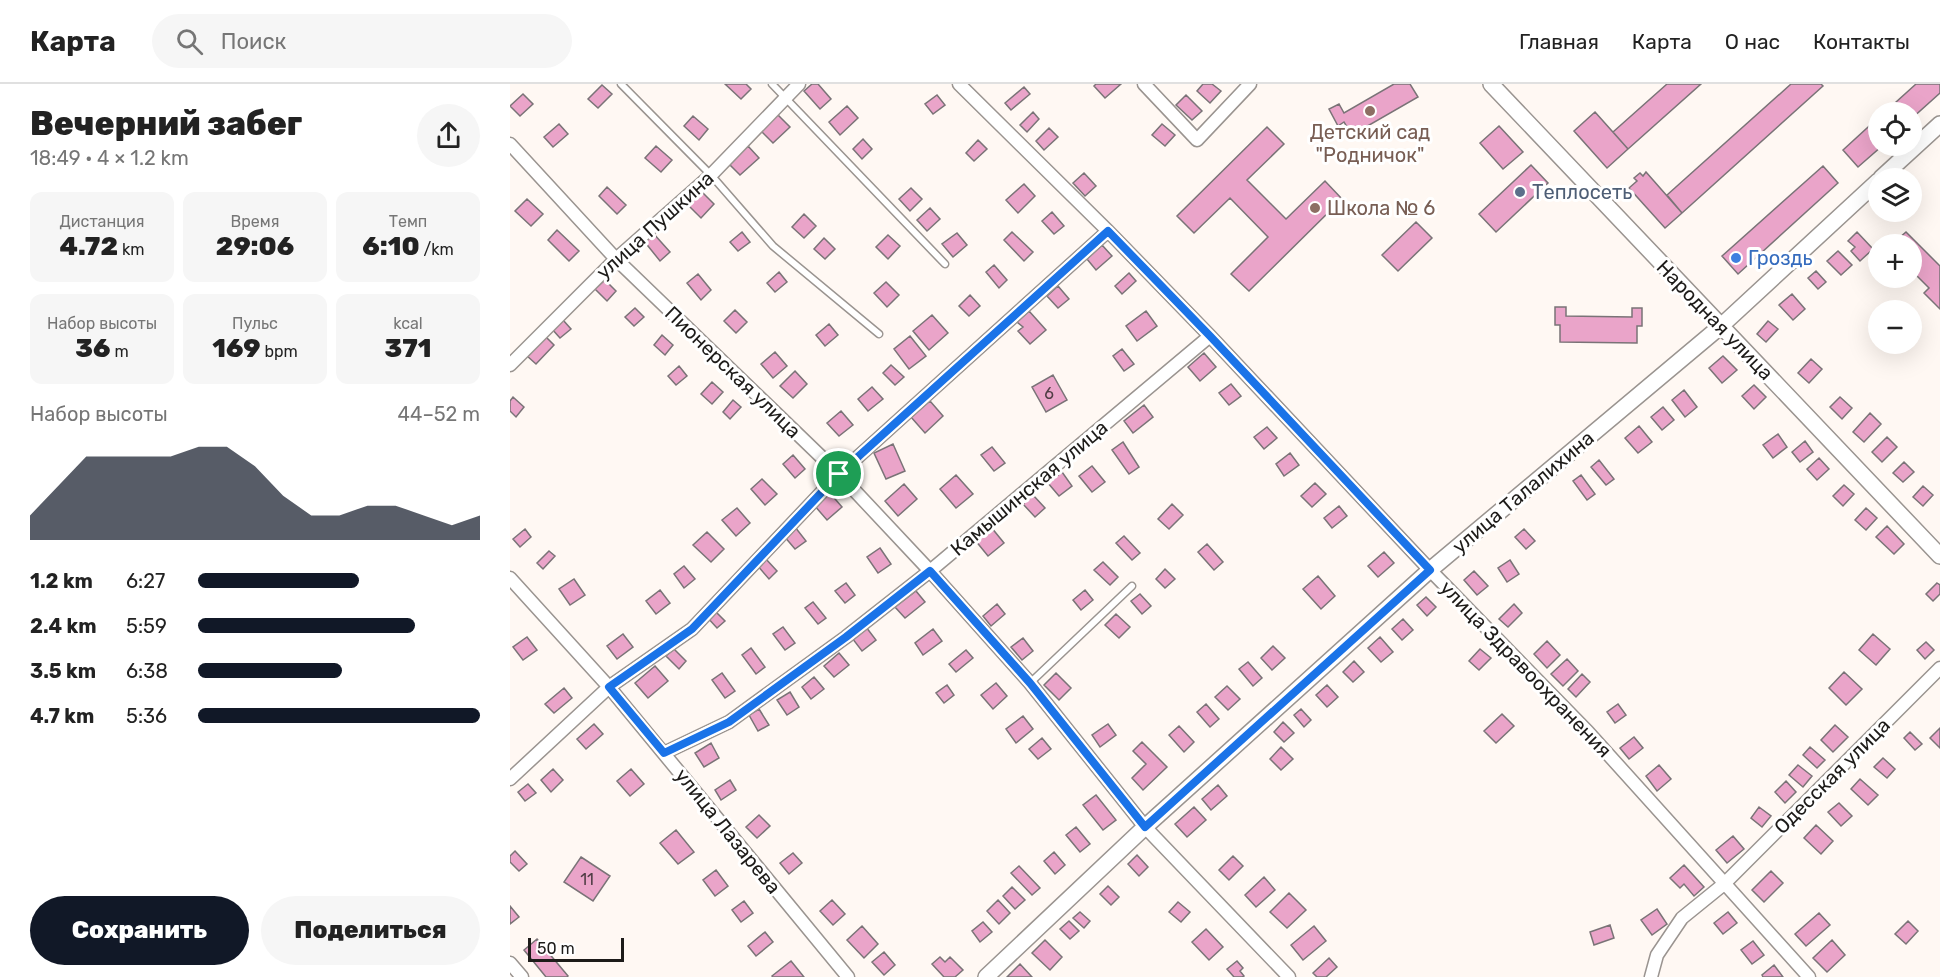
<!DOCTYPE html>
<html lang="ru">
<meta charset="utf-8">
<style>
:root{--surface:#fff;--page:#f6f6f6;--text:#222;--muted:#767676;--line:#e0e0e0;--accent:#111827}
body{margin:0;font-family:Rubik,sans-serif;background:var(--page);color:var(--text);height:100vh;display:flex;flex-direction:column;font-size:22px;white-space:nowrap}
*{box-sizing:border-box;margin:0}
p{font-size:20px;color:var(--muted)}
.icon{flex:none;width:33px;height:33px;fill:none;stroke:currentColor;stroke-width:2;stroke-linecap:round;stroke-linejoin:round}
.map{position:relative;flex:1;overflow:hidden}
.drawer{display:flex;flex-direction:column;background:var(--surface);width:510px}
.drawer>*{flex:none}
.fabs{position:absolute;left:1358px;top:18px;display:grid;gap:12px}
.fabs a{display:grid;place-items:center;width:54px;height:54px;border-radius:50%;background:var(--surface);box-shadow:0 6px 24px #0002;font-size:30px}
.scale{position:absolute;left:18px;bottom:15px;width:96px;box-sizing:border-box;padding-left:6px;border:3px solid #1d1b19;border-top:0;font-size:16px;line-height:21px;white-space:nowrap;color:#1d1b19;-webkit-text-stroke:4px #fff;paint-order:stroke}
.pin{position:absolute;display:grid;place-items:center;width:51px;height:51px;color:#fff;margin:-26px;border:3px solid #fff;border-radius:50%;box-shadow:0 2px 6px #0007}
.round{display:grid;place-items:center;flex:none;width:63px;height:63px;border-radius:32px;background:var(--page)}
.headline{display:flex;align-items:center;justify-content:space-between;height:102px;padding:0 30px}
h1{font-size:33px;font-weight:800;line-height:45px}
.stats{display:grid;grid-template-columns:repeat(3,1fr);gap:9px;height:102px;padding:6px 30px}
.stats div{display:grid;align-content:center;border-radius:12px;background:var(--page);text-align:center}
.stats b{font-size:26px;font-weight:800}
.stats small{font-size:16px;font-weight:400}
.stats p{font-size:16px}
.chart{height:168px;padding:12px 30px}
.chart p{display:flex;justify-content:space-between}
.chart svg{width:100%;height:108px;margin-top:6px;fill:var(--accent);opacity:.7}
.button{display:flex;gap:12px;margin-top:auto;padding:12px 30px}
.button a{flex:1;height:69px;border-radius:36px;background:var(--accent);color:#fff;font-size:24px;font-weight:800;line-height:69px;text-align:center}
.button a+a{background:var(--page);color:var(--text)}
ul{padding:0 30px;list-style:none;font-size:20px}
li{display:grid;grid-template-columns:96px 72px 1fr;align-items:center;height:45px}
li i{height:15px;border-radius:8px;background:var(--accent)}
header{display:flex;align-items:center;gap:36px;box-sizing:border-box;height:84px;padding:0 30px;background:var(--surface);border-bottom:2px solid var(--line)}
header strong{font-size:28px}
nav{display:flex;gap:33px;margin-inline-start:auto;font-size:21px}
.search{width:420px;height:54px;background:var(--page);display:flex;align-items:center;gap:15px;box-sizing:border-box;padding:0 21px;border-radius:33px;color:var(--muted);font-size:22px}
main{display:flex;flex:1;min-height:0}
.map>svg:first-child{display:block}
.building{fill:#eaa4c9;stroke:#7a7377;stroke-width:1.5}
.lines{fill:none;stroke-linecap:round;stroke-linejoin:round}
.service-casing{stroke:#9a9490;stroke-width:9}
.minor-casing{stroke:#9a9490;stroke-width:15}
.tertiary-casing{stroke:#9a9490;stroke-width:18}
.service{stroke:#fff;stroke-width:6}
.minor{stroke:#fff;stroke-width:12}
.tertiary{stroke:#fff;stroke-width:15}
.route-casing{stroke:#fff;stroke-width:12}
.route{stroke:#1a73e8;stroke-width:8}
.education-dot{fill:#8d6e63;stroke:#fff;stroke-width:2}
.service-dot{fill:#5c6f8a;stroke:#fff;stroke-width:2}
.shop-dot{fill:#3f7fe0;stroke:#fff;stroke-width:2}
.labels{text-anchor:middle;stroke-width:6;stroke-linejoin:round;paint-order:stroke}
.number-label{font-size:16px;fill:#503d45}
.education-label{font-size:20px;fill:#785e54;stroke:#fff}
.service-label{font-size:20px;fill:#4e5e75;stroke:#fff;text-anchor:start}
.street-label{font-size:20px;fill:#1d1b19;stroke:#fff}
.shop-label{font-size:20px;fill:#366cbe;stroke:#fff;text-anchor:start}
</style>
<header>
<strong>Карта</strong>
<div class="search"><svg class="icon" aria-label="search" viewBox="0 0 24 24"><circle cx="10" cy="10" r="6"/><path d="M15 15l6 6"/></svg>Поиск</div>
<nav><a>Главная</a><a>Карта</a><a>О нас</a><a>Контакты</a></nav>
</header>
<main>
<section class="drawer">
<div class="headline"><div><h1>Вечерний забег</h1><p>18:49 · 4 × 1.2 km</p></div><a class="round"><svg class="icon" aria-label="share" viewBox="0 0 24 24"><path d="M12 15V3M7 8l5-5 5 5M5 13v7h14v-7"/></svg></a></div>
<div class="stats">
<div><p>Дистанция</p><b>4.72<small> km</small></b></div>
<div><p>Время</p><b>29:06</b></div>
<div><p>Темп</p><b>6:10<small> /km</small></b></div>
</div>
<div class="stats">
<div><p>Набор высоты</p><b>36<small> m</small></b></div>
<div><p>Пульс</p><b>169<small> bpm</small></b></div>
<div><p>kcal</p><b>371</b></div>
</div>
<div class="chart"><p><span>Набор высоты</span>44–52 m</p>
<svg viewBox="0 0 160 44" preserveAspectRatio="none"><path d="M0 44V34L10 22L20 10L30 10L40 10L50 10L60 6L70 6L80 14L90 26L100 34L110 34L120 30L130 30L140 34L150 38L160 34V44z"/></svg>
</div>
<ul>
<li><b>1.2 km</b>6:27<i style="width:57%"></i></li>
<li><b>2.4 km</b>5:59<i style="width:77%"></i></li>
<li><b>3.5 km</b>6:38<i style="width:51%"></i></li>
<li><b>4.7 km</b>5:36<i style="width:100%"></i></li>
</ul>
<div class="button"><a>Сохранить</a><a>Поделиться</a></div>
</section>
<div class="map">
<svg width="1430" height="893" viewBox="0 0 1430 893">
<rect width="100%" height="100%" fill="#fff8f3"/>
<!-- building -->
<path class="building" d="M215,0H236L241,5L231,15Z
M302,0H308L321,15L310,25L294,7Z
M586,0H611L595,14L584,2Z
M693,0H702L711,7L700,19L687,7Z
M884,0H900L908,13L842,51L834,38L828,42L819,25L829,20L834,29Z
M1157,0H1191L1118,65L1103,48Z
M1281,0H1311L1313,2L1172,129L1157,111Z
M1406,0H1430V9L1401,35V28H1375Z
M92,1L102,10L88,24L78,15Z
M514,3L520,10L501,26L495,19Z
M13,10L23,20L10,32L0,22Z
M427,11L435,21L423,30L415,20Z
M676,11L692,27L682,36L666,21Z
M337,22L348,34L330,51L319,38Z
M523,28L529,35L517,48L510,41Z
M1085,28L1118,65L1097,84L1064,47Z
M267,30L280,43L263,59L251,47Z
M183,32L198,45L189,56L174,42Z
M1368,34V62H1372L1348,83L1333,66Z
M49,40L58,50L43,63L34,53Z
M652,40L665,51L655,62L642,51Z
M989,42L1013,68L993,85L970,59Z
M757,43L774,60L737,96L776,135L815,97L832,115L739,207L721,190L758,153L720,114L684,149L667,132Z
M539,44L548,53L534,66L526,57Z
M353,55L362,65L352,75L343,65Z
M468,56L477,65L464,77L456,69Z
M146,62L162,76L151,88L135,74Z
M238,62L249,74L230,91L219,80Z
M1021,81L1038,99L986,148L969,130Z
M1313,82L1328,99L1228,190L1212,172Z
M1136,88L1172,129L1155,144L1119,104L1127,97L1124,94L1130,89L1133,92Z
M574,89L586,102L575,112L563,99Z
M514,100L525,112L508,129L496,116Z
M97,103L116,121L107,130L89,112Z
M401,104L412,115L400,127L389,115Z
M1401,105L1410,115L1401,124Z
M190,106L204,120L191,134L177,120Z
M17,115L33,130L21,142L5,127Z
M420,124L430,135L417,147L407,136Z
M542,128L554,142L544,150L532,137Z
M294,130L306,142L294,154L282,143Z
M906,138L922,154L888,187L872,171Z
M47,146L69,167L59,177L38,156Z
M232,148L240,158L228,167L220,158Z
M502,148L523,168L514,177L494,156Z
M1347,148L1363,165L1350,177L1341,167L1345,163L1338,157Z
M1396,148L1430,182V225L1414,209L1419,204L1401,186V160H1394L1388,155Z
M143,149L160,168L150,177L134,157Z
M447,149L457,161L443,173L432,160Z
M378,151L390,162L378,175L366,163Z
M314,154L325,165L315,175L304,165Z
M592,161L602,172L586,186L577,175Z
M1328,167L1342,181L1331,191L1317,177Z
M484,181L497,196L489,204L476,188Z
M1306,187L1316,198L1308,205L1298,194Z
M269,188L277,198L265,208L257,199Z
M619,189L626,197L612,210L605,202Z
M188,190L201,206L191,216L177,199Z
M95,196L106,207L97,217L85,205Z
M376,198L389,211L377,223L364,209Z
M548,202L559,215L548,224L537,212Z
M1282,210L1295,225L1283,236L1269,221Z
M460,211L470,222L459,232L449,222Z
M1045,223H1056V232L1122,233V224H1132V242H1127V259L1050,258V241H1045Z
M125,224L134,233L124,242L115,233Z
M225,226L237,238L226,249L214,237Z
M519,227L536,246L520,260L508,247L513,243L507,238Z
M636,227L647,242L627,257L616,242Z
M422,231L438,249L419,266L403,247Z
M53,236L61,245L50,254L42,245Z
M1258,237L1268,245L1256,258L1247,250Z
M319,240L328,251L315,262L306,251Z
M152,251L163,261L155,271L144,261Z
M35,252L44,261L26,280L16,271Z
M400,252L416,272L399,285L384,265Z
M612,265L624,280L614,287L603,272Z
M265,268L277,282L263,294L251,280Z
M694,269L706,283L690,297L678,283Z
M1213,272L1227,286L1212,299L1199,284Z
M1301,275L1312,285L1299,299L1288,289Z
M381,281L394,293L385,301L373,289Z
M169,282L177,292L166,301L158,292Z
M285,287L297,300L283,314L270,302Z
M543,291L557,316L536,328L522,303Z
M202,298L213,308L202,320L191,310Z
M721,300L731,312L719,321L709,309Z
M1244,301L1256,313L1244,325L1232,312Z
M362,303L373,315L358,327L348,315Z
M1174,306L1187,323L1175,333L1162,316Z
M3,313L14,323L6,333L0,327V317Z
M1330,313L1342,324L1332,335L1320,323Z
M223,316L231,323L220,335L213,328Z
M420,317L433,332L415,349L401,333Z
M634,321L643,333L623,349L614,337Z
M1153,323L1164,336L1152,346L1141,333Z
M331,327L343,341L329,352L317,339Z
M1360,329L1371,340L1354,358L1343,348Z
M1129,342L1142,358L1128,369L1115,354Z
M757,343L767,354L754,365L744,353Z
M1268,350L1277,363L1263,374L1253,361Z
M1377,353L1387,363L1372,378L1362,368Z
M1295,357L1303,368L1290,378L1282,368Z
M613,358L629,383L619,390L602,366Z
M383,360L395,387L376,395L364,369Z
M482,363L495,379L484,387L471,371Z
M780,369L789,381L774,392L766,380Z
M283,371L295,385L285,394L273,380Z
M1309,374L1319,385L1307,396L1297,385Z
M1089,376L1104,395L1096,401L1081,383Z
M1394,378L1404,388L1393,398L1383,389Z
M582,382L595,398L582,408L569,392Z
M552,388L562,402L549,412L538,399Z
M446,391L463,410L446,424L430,405Z
M1071,391L1085,410L1077,416L1063,397Z
M252,395L267,410L255,421L241,405Z
M805,399L816,410L802,423L791,412Z
M394,400L407,415L388,432L375,417Z
M1334,401L1344,410L1333,422L1323,412Z
M1413,402L1423,411L1413,422L1403,413Z
M319,408L332,423L317,436L304,421Z
M523,411L535,424L525,433L513,420Z
M662,420L673,431L659,445L648,435Z
M829,422L837,432L822,444L814,434Z
M227,424L240,439L226,452L212,436Z
M1356,424L1367,434L1356,446L1345,436Z
M1377,442L1394,460L1384,470L1366,453Z
M285,443L296,457L285,465L274,452Z
M481,443L494,459L478,472L465,456Z
M15,445L21,453L10,463L3,455Z
M1014,445L1025,457L1016,465L1005,453Z
M197,448L214,465L201,478L183,461Z
M614,452L630,469L622,476L606,459Z
M697,460L713,478L704,486L688,468Z
M370,464L381,480L368,489L357,473Z
M39,467L45,472L33,485L27,479Z
M874,468L884,479L868,493L858,482Z
M255,474L267,487L259,495L247,481Z
M1000,476L1009,490L997,498L988,484Z
M593,478L608,493L600,501L584,486Z
M174,482L185,495L174,504L164,490Z
M655,485L665,495L655,504L646,495Z
M964,487L978,502L967,511L954,496Z
M808,492L825,512L811,525L793,505Z
M64,495L75,511L60,521L49,505Z
M336,499L345,511L335,519L325,507Z
M1427,499L1430,501V510L1423,517L1416,510Z
M150,506L160,519L146,530L136,517Z
M575,506L583,516L571,526L563,516Z
M406,507L415,518L395,534L385,523Z
M630,510L641,522L632,530L621,517Z
M916,513L926,523L917,532L907,521Z
M303,518L316,534L308,540L295,524Z
M487,520L495,530L481,542L473,532Z
M1004,520L1012,529L998,543L989,535Z
M204,526L215,537L207,544L197,533Z
M606,530L620,543L609,554L595,541Z
M893,535L903,546L892,556L882,545Z
M273,543L285,559L275,566L263,550Z
M356,543L366,556L352,567L342,554Z
M423,545L432,557L413,571L405,559Z
M113,550L123,563L107,575L97,562Z
M1363,550L1380,565L1366,581L1349,566Z
M17,553L27,566L13,576L3,563Z
M870,553L883,568L871,578L858,564Z
M513,554L523,567L512,576L501,563Z
M1037,557L1050,571L1037,584L1024,570Z
M1416,558L1424,566L1415,575L1407,566Z
M763,562L775,574L762,586L751,574Z
M241,564L255,583L246,590L232,571Z
M164,565L176,577L169,585L156,572Z
M970,565L981,574L969,586L959,577Z
M456,566L463,574L446,588L439,580Z
M329,569L339,581L324,593L314,582Z
M1057,575L1068,587L1053,602L1041,590Z
M844,577L854,588L843,598L833,588Z
M738,578L752,594L743,602L729,585Z
M145,582L158,597L138,614L125,599Z
M1334,588L1352,605L1336,621L1319,604Z
M212,589L225,607L215,614L202,596Z
M546,589L561,604L549,616L534,601Z
M1072,590L1080,598L1066,613L1058,605Z
M304,593L314,605L301,615L292,603Z
M486,599L497,612L483,625L471,611Z
M437,601L444,611L434,619L426,609Z
M817,601L828,613L817,623L806,611Z
M717,602L730,615L718,626L705,613Z
M54,604L62,614L44,629L35,620Z
M280,608L289,623L277,631L267,616Z
M696,620L709,635L700,643L687,628Z
M1108,620L1116,631L1105,639L1097,628Z
M249,625L259,641L248,647L239,631Z
M791,625L801,636L794,643L784,631Z
M992,630L1004,642L986,659L974,647Z
M513,632L523,645L506,659L496,645Z
M773,638L784,649L774,658L764,648Z
M84,640L93,650L76,665L67,655Z
M598,640L606,651L590,663L582,651Z
M1325,641L1338,653L1323,668L1311,656Z
M669,642L684,658L674,668L659,651Z
M1430,644V664L1420,654Z
M1400,648L1412,660L1405,666L1394,654Z
M1124,653L1133,664L1119,675L1110,664Z
M532,654L541,665L528,675L519,665Z
M632,658L657,683L633,706L622,694L636,680L623,667Z
M201,659L209,674L194,683L185,669Z
M771,663L783,675L771,686L760,675Z
M1300,663L1315,676L1307,684L1293,671Z
M1373,674L1385,685L1377,694L1364,683Z
M1149,681L1161,695L1147,707L1136,692Z
M1288,681L1302,692L1293,703L1279,691Z
M43,685L53,696L41,708L31,696Z
M121,685L134,700L120,712L107,697Z
M1350,695L1368,711L1358,721L1341,705Z
M220,696L226,706L211,716L205,706Z
M1276,697L1286,708L1275,719L1265,708Z
M18,700L26,709L15,717L8,708Z
M708,701L717,712L701,726L692,715Z
M586,711L606,736L593,746L573,721Z
M1329,719L1342,732L1331,742L1318,728Z
M684,723L696,736L677,753L665,740Z
M1249,723L1261,732L1252,743L1241,734Z
M249,731L260,742L247,754L236,743Z
M1306,741L1323,757L1311,770L1294,754Z
M566,743L580,760L570,768L556,751Z
M166,746L184,768L168,780L150,759Z
M1223,752L1234,765L1217,779L1206,766Z
M5,767L17,780L9,787L0,778V772Z
M544,768L555,781L545,790L534,777Z
M283,769L292,779L279,790L270,779Z
M627,771L638,783L629,792L618,780Z
M723,772L733,782L719,796L709,786Z
M71,773L100,792L83,817L54,798Z
M1174,781L1194,803L1184,812L1174,800L1170,804L1160,794Z
M509,782L530,804L522,811L501,789Z
M206,786L218,802L205,812L193,796Z
M1261,787L1273,799L1254,818L1242,806Z
M754,793L765,806L746,823L735,811Z
M598,802L609,813L601,821L590,810Z
M502,803L515,816L505,825L493,812Z
M779,809L796,826L777,844L760,828Z
M322,816L335,830L323,841L310,827Z
M488,816L500,829L489,840L477,827Z
M234,817L243,829L231,838L222,826Z
M668,818L680,828L671,838L659,828Z
M0,822L9,833L0,840Z
M1147,825L1157,840L1142,851L1131,836Z
M570,828L580,837L574,844L563,834Z
M1218,828L1227,839L1213,850L1204,839Z
M1309,829L1320,841L1296,862L1285,850Z
M559,837L569,847L560,855L550,845Z
M1398,837L1408,847L1396,860L1385,850Z
M473,838L482,848L470,858L462,847Z
M1100,841L1104,854L1084,861L1080,848Z
M352,842L368,860L354,874L337,856Z
M804,842L816,857L793,876L781,861Z
M696,845L713,863L699,876L682,858Z
M255,848L263,858L246,872L238,862Z
M27,855L58,892L57,893H36L14,866Z
M535,856L552,873L540,886L522,869Z
M1322,856L1335,871L1317,888L1303,874Z
M1243,857L1254,871L1242,880L1231,866Z
M374,868L385,881L374,891L362,878Z
M430,873L435,878L440,873L453,886L445,893H434L422,880Z
M819,874L827,883L816,893H807L803,889Z
M281,877L294,893H263L262,892Z
M727,877L733,884L730,887L734,892L732,893H724L717,885Z
M510,880L522,893H497Z
M1264,881L1273,893H1253L1252,891Z"/>
<g class="lines">
<!-- service casing -->
<g class="service-casing">
<path id="service" d="M111,0L201,91L263,162L369,250
M262,0L435,180
M520,599L622,502"/>
</g>
<!-- minor casing -->
<g class="minor-casing">
<path id="minor" d="M449,0L598,147L700,252L920,486L1078,648L1299,893
M634,0L687,56L740,0
M0,60L106,175L329,390L420,487L520,599L635,743L779,893
M0,281L106,175L201,91L289,0
M0,494L99,603L338,893
M154,669L219,638L336,553L420,487L700,252
M0,695L99,603L182,545L329,390L598,147
M0,879L12,893
M1141,893L1147,871L1172,834L1214,800L1430,584"/>
</g>
<!-- tertiary casing -->
<g class="tertiary-casing">
<path id="tertiary" d="M981,0L1430,472
M1371,94L1430,40
M476,893L635,743L920,486L1211,242L1368,97"/>
</g>
<!-- service -->
<use href="#service" class="service"/>
<!-- minor -->
<use href="#minor" class="minor"/>
<!-- tertiary -->
<use href="#tertiary" class="tertiary"/>
</g>
<g class="lines">
<!-- route casing -->
<g class="route-casing">
<path id="route" d="M598,147L700,252L920,486L635,743L520,599L420,487L336,553L219,638L154,669L99,603L182,545L329,390Z"/>
</g>
<!-- route -->
<use href="#route" class="route"/>
</g>
<!-- markers -->
<g class="education-dot">
<circle cx="860" cy="27" r="6"/>
<circle cx="805" cy="124" r="6"/>
</g>
<circle class="service-dot" cx="1010" cy="108" r="6"/>
<circle class="shop-dot" cx="1226" cy="174" r="6"/>
<g class="labels">
<!-- number labels -->
<g class="number-label">
<text x="539" y="315">6</text>
<text x="77" y="801">11</text>
</g>
<!-- education labels -->
<g class="education-label">
<text x="860" y="55">Детский сад<tspan x="860" dy="23">"Родничок"</tspan></text>
<text x="817" y="131" text-anchor="start">Школа № 6</text>
</g>
<!-- service labels -->
<g class="service-label">
<text x="1022" y="115">Теплосеть</text>
</g>
<!-- street labels -->
<g class="street-label">
<text transform="translate(145 141) rotate(-42)" y="7">улица Пушкина</text>
<text transform="translate(1205 236) rotate(46)" y="7">Народная улица</text>
<text transform="translate(223 288) rotate(44)" y="7">Пионерская улица</text>
<text transform="translate(519 404) rotate(-40)" y="7">Камышинская улица</text>
<text transform="translate(1013 408) rotate(-40)" y="7">улица Талалихина</text>
<text transform="translate(1016 585) rotate(46)" y="7">улица Здравоохранения</text>
<text transform="translate(1322 692) rotate(-45)" y="7">Одесская улица</text>
<text transform="translate(218 747) rotate(51)" y="7">улица Лазарева</text>
</g>
<!-- shop labels -->
<g class="shop-label">
<text x="1238" y="181">Гроздь</text>
</g>
</g>
</svg>
<div class="fabs">
<a><svg class="icon" aria-label="locate" viewBox="0 0 24 24"><circle cx="12" cy="12" r="6"/><path d="M12 2v4M12 18v4M2 12h4M18 12h4"/></svg></a>
<a><svg class="icon" aria-label="layers" viewBox="0 0 24 24"><path d="M12 4l9 5-9 5-9-5zM3 14l9 5 9-5"/></svg></a>
<a>+</a>
<a>−</a>
</div>
<div class="scale">50 m</div>
<div class="pin" style="left:329px;top:390px;background:#1e9e55"><svg class="icon" aria-label="arrive" viewBox="0 0 24 24"><path d="M6 21V4h12l-3 4 3 4H6"/></svg></div>
</div>
</main>
